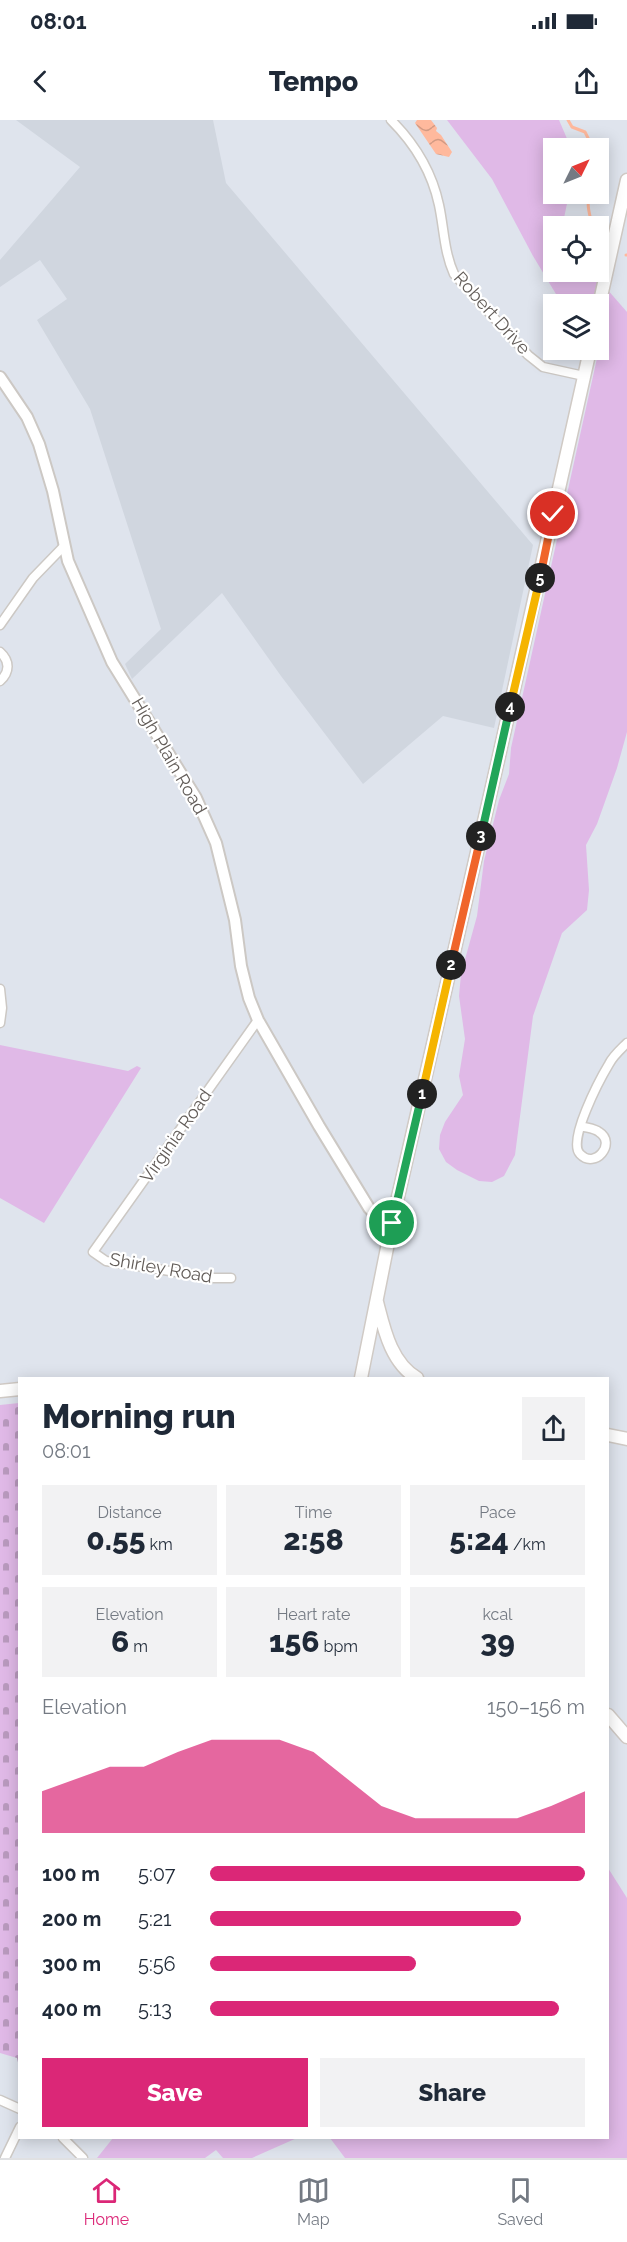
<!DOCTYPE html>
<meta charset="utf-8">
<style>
:root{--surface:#fff;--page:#f2f2f3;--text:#1f2937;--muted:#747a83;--line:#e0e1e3;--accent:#db2777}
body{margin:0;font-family:Raleway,sans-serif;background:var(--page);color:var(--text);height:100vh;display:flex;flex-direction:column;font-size:22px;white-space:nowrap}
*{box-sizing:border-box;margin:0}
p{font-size:20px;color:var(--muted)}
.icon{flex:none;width:33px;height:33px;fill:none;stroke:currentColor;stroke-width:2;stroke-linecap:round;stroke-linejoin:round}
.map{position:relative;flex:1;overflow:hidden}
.details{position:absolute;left:18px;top:1257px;width:591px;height:762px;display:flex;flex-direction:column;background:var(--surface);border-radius:0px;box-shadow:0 3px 15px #0003}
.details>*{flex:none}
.needle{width:39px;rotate:47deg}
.controls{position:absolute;left:543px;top:18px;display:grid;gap:12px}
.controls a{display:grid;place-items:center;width:66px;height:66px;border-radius:0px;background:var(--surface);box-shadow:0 3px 15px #0003;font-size:30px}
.pin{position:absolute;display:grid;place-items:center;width:51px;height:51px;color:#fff;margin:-26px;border:3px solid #fff;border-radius:50%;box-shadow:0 2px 6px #0007}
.km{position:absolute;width:30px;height:30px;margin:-15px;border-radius:50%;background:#222;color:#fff;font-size:16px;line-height:30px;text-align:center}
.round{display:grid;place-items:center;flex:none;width:63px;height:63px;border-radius:0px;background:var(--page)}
.head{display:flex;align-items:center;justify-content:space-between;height:102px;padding:0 24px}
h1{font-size:33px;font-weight:800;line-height:45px}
.stats{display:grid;grid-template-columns:repeat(3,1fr);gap:9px;height:102px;padding:6px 24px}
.stats div{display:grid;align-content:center;border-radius:0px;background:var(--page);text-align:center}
.stats b{font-size:30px;font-weight:800}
.stats small{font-size:16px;font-weight:400}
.stats p{font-size:16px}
.chart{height:168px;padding:12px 24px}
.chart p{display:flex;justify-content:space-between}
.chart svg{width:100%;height:108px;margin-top:6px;fill:var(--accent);opacity:.7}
.primary-button{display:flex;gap:12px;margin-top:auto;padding:12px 24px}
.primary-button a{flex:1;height:69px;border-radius:0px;background:var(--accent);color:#fff;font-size:24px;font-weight:800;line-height:69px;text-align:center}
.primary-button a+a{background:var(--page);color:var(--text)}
ul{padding:0 24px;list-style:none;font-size:20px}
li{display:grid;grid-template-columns:96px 72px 1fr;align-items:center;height:45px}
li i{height:15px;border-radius:8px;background:var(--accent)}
.status{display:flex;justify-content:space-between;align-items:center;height:42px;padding:0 30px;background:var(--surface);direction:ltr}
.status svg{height:16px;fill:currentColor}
header{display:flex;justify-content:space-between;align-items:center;height:78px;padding:0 24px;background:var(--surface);font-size:27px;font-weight:800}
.dock{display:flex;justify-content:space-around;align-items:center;height:84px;border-top:2px solid var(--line);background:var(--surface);font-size:16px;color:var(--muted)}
.dock a{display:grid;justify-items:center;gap:3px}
.dock .on{color:var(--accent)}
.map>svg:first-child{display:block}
.education{fill:#d0d6df}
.green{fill:#e0b9e7}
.cemetery{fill:url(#cemetery-stones)}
.water{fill:url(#water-waves)}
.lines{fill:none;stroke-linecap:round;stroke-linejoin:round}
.stream{stroke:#ffb99d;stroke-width:3}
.minor-casing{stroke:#ccc8c4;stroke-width:11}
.tertiary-casing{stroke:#ccc8c4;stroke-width:14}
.secondary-casing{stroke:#d0cac5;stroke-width:15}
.minor{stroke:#fff;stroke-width:8}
.tertiary{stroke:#fff;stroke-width:10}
.secondary{stroke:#fff;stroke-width:12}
.split-1-casing{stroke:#fff;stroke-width:12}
.split-2-casing{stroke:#fff;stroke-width:12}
.split-3-casing{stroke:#fff;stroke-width:12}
.split-4-casing{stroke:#fff;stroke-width:12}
.split-5-casing{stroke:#fff;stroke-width:12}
.split-6-casing{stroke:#fff;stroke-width:12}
.split-1{stroke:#22a559;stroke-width:8}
.split-2{stroke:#f5b400;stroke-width:8}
.split-3{stroke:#f0652b;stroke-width:8}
.split-4{stroke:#22a559;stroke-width:8}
.split-5{stroke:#f5b400;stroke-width:8}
.split-6{stroke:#f0652b;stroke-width:8}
.labels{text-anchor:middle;stroke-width:4.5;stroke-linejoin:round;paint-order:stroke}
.street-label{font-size:18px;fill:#625c58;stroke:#fff}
</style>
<div class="status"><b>08:01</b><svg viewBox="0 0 49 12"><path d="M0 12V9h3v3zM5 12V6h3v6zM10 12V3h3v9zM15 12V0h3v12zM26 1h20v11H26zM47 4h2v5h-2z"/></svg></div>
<header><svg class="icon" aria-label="back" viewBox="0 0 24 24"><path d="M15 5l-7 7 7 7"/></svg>Tempo<svg class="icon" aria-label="share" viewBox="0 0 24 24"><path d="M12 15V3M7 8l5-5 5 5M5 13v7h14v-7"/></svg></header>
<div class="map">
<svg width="627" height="2038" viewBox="0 0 627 2038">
<defs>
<pattern id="cemetery-stones" width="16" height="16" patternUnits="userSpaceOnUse" patternTransform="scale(1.5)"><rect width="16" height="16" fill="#e0b9e7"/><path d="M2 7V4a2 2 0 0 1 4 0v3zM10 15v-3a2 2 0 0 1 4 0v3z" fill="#b99abe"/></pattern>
<pattern id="water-waves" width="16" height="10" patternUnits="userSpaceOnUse" patternTransform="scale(1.5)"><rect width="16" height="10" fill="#ffb99d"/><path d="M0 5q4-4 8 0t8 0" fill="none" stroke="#d29a83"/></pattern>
</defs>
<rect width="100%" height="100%" fill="#dfe4ed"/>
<!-- education -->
<path class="education" d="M16,0H213L226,63L533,425L494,608L443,596L363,664L281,556L222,473L132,559L125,544L161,509L90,289L37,200L67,179L40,140L0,167V140L80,47Z"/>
<!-- green -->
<path class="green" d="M447,0H559L571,28H554V74H569L564,98L565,106H554V152H592L627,192V612L617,648L597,704L586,725L589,770L587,790L562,813L533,896L515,1035L504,1056L492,1062L479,1061L457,1050L446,1042L439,1029L440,1015L445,1002L463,975L459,956L465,919L459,876L461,854L477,796L484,741L499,680L509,654L511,628L605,202L599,199L598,184H562L533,136L492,59Z
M0,925L128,951L137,946L141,948L44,1103L0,1078Z
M608,1748L627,1778V2038H345L330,2018H608Z
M113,2018H297L252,2038H223L216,2030L205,2038H97Z"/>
<!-- cemetery -->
<path class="cemetery" d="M19,1283H20L19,1947L17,1938L0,1933V1285Z"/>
<!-- water -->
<path class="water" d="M417,0H431L437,8L436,11L441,15L452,32L449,37L436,34L415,3Z"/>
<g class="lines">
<!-- stream -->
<path class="stream" d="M568,0L572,7L585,12L593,28
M598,47L601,63L598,68
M592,74C584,83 591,96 592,106
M626,135H627"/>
<!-- minor casing -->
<g class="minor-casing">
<path id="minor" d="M391,0C414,23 432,52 439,85C444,108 444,132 454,154L528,235L543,247L584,256
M0,505L33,458L64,426
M0,532C10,541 10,552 0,561
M0,869L2,888L0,903
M581,1006C586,1008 594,1008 599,1012C617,1023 595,1050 580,1034C567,1021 600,959 609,944C613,936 620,930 627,923
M231,1158H214L106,1141L93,1132L258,900
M0,1980L20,1989
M63,2018L83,2038
M5,2038L20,2007"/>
</g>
<!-- tertiary casing -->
<g class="tertiary-casing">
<path id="tertiary" d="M0,257L27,297L39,324L53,371L68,441L112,542L196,678L216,723L235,800L241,846L249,878L258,900L319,1006L369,1088L376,1095L392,1103"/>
</g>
<!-- secondary casing -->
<g class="secondary-casing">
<path id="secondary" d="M598,190L627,60
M377,1182C384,1209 391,1243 417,1258
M361,1258L392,1103L499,636L590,230
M0,1271L20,1269
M608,1315L627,1319
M608,1595L627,1617"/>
</g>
<!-- minor -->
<use href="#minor" class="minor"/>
<!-- tertiary -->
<use href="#tertiary" class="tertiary"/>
<!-- secondary -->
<use href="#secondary" class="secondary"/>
</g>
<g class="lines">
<!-- split-1 casing -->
<g class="split-1-casing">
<path id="split-1" d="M392,1103L422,974"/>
</g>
<!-- split-2 casing -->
<g class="split-2-casing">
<path id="split-2" d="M422,974L451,845"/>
</g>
<!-- split-3 casing -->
<g class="split-3-casing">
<path id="split-3" d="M451,845L481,716"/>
</g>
<!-- split-4 casing -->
<g class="split-4-casing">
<path id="split-4" d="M481,716L510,587"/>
</g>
<!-- split-5 casing -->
<g class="split-5-casing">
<path id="split-5" d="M510,587L540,458"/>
</g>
<!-- split-6 casing -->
<g class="split-6-casing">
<path id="split-6" d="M540,458L553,394"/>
</g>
<!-- split-1 -->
<use href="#split-1" class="split-1"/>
<!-- split-2 -->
<use href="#split-2" class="split-2"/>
<!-- split-3 -->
<use href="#split-3" class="split-3"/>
<!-- split-4 -->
<use href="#split-4" class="split-4"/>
<!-- split-5 -->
<use href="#split-5" class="split-5"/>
<!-- split-6 -->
<use href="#split-6" class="split-6"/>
</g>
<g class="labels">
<!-- street labels -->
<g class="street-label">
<text transform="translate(492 193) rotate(48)" y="6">Robert Drive</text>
<text transform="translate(169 636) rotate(60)" y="6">High Plain Road</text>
<text transform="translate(176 1016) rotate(-55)" y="6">Virginia Road</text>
<text transform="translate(161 1148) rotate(10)" y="6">Shirley Road</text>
</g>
</g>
</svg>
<div class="controls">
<a><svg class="needle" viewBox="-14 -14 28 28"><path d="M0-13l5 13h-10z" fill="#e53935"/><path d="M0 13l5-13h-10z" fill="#747a83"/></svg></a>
<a><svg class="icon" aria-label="locate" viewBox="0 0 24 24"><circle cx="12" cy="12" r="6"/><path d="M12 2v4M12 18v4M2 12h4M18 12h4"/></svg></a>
<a><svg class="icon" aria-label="layers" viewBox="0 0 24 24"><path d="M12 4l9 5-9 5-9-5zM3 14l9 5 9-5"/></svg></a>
</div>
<div class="pin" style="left:392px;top:1103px;background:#1e9e55"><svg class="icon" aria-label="arrive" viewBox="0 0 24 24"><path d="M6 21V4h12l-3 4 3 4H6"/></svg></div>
<div class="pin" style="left:553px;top:394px;background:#d93025"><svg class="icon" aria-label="check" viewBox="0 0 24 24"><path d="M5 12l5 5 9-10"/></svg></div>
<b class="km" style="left:422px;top:974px">1</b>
<b class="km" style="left:451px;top:845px">2</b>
<b class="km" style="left:481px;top:716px">3</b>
<b class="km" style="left:510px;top:587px">4</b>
<b class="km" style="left:540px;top:458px">5</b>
<section class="details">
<div class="head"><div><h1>Morning run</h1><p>08:01</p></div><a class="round"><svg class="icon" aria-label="share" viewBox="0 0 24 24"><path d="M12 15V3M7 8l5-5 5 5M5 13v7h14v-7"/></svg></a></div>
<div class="stats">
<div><p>Distance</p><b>0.55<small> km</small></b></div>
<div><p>Time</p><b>2:58</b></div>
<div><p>Pace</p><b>5:24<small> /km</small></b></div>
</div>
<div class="stats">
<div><p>Elevation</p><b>6<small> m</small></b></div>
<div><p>Heart rate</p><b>156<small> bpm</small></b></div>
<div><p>kcal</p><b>39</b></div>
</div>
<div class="chart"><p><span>Elevation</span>150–156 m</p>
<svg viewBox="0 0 160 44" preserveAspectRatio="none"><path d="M0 44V27L10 22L20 17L30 17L40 11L50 6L60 6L70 6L80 11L90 22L100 33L110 38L120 38L130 38L140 38L150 33L160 27V44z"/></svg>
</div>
<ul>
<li><b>100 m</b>5:07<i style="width:100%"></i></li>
<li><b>200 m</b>5:21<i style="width:83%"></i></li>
<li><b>300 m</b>5:56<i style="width:55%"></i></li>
<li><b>400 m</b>5:13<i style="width:93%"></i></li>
</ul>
<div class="primary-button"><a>Save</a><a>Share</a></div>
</section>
</div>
<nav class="dock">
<a class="on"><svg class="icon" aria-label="home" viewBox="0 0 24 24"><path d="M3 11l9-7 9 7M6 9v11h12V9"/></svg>Home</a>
<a><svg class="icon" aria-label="map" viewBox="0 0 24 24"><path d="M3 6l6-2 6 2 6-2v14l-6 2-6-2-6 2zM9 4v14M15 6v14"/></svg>Map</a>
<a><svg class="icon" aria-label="saved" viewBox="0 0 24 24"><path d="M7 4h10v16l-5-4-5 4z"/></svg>Saved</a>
</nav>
